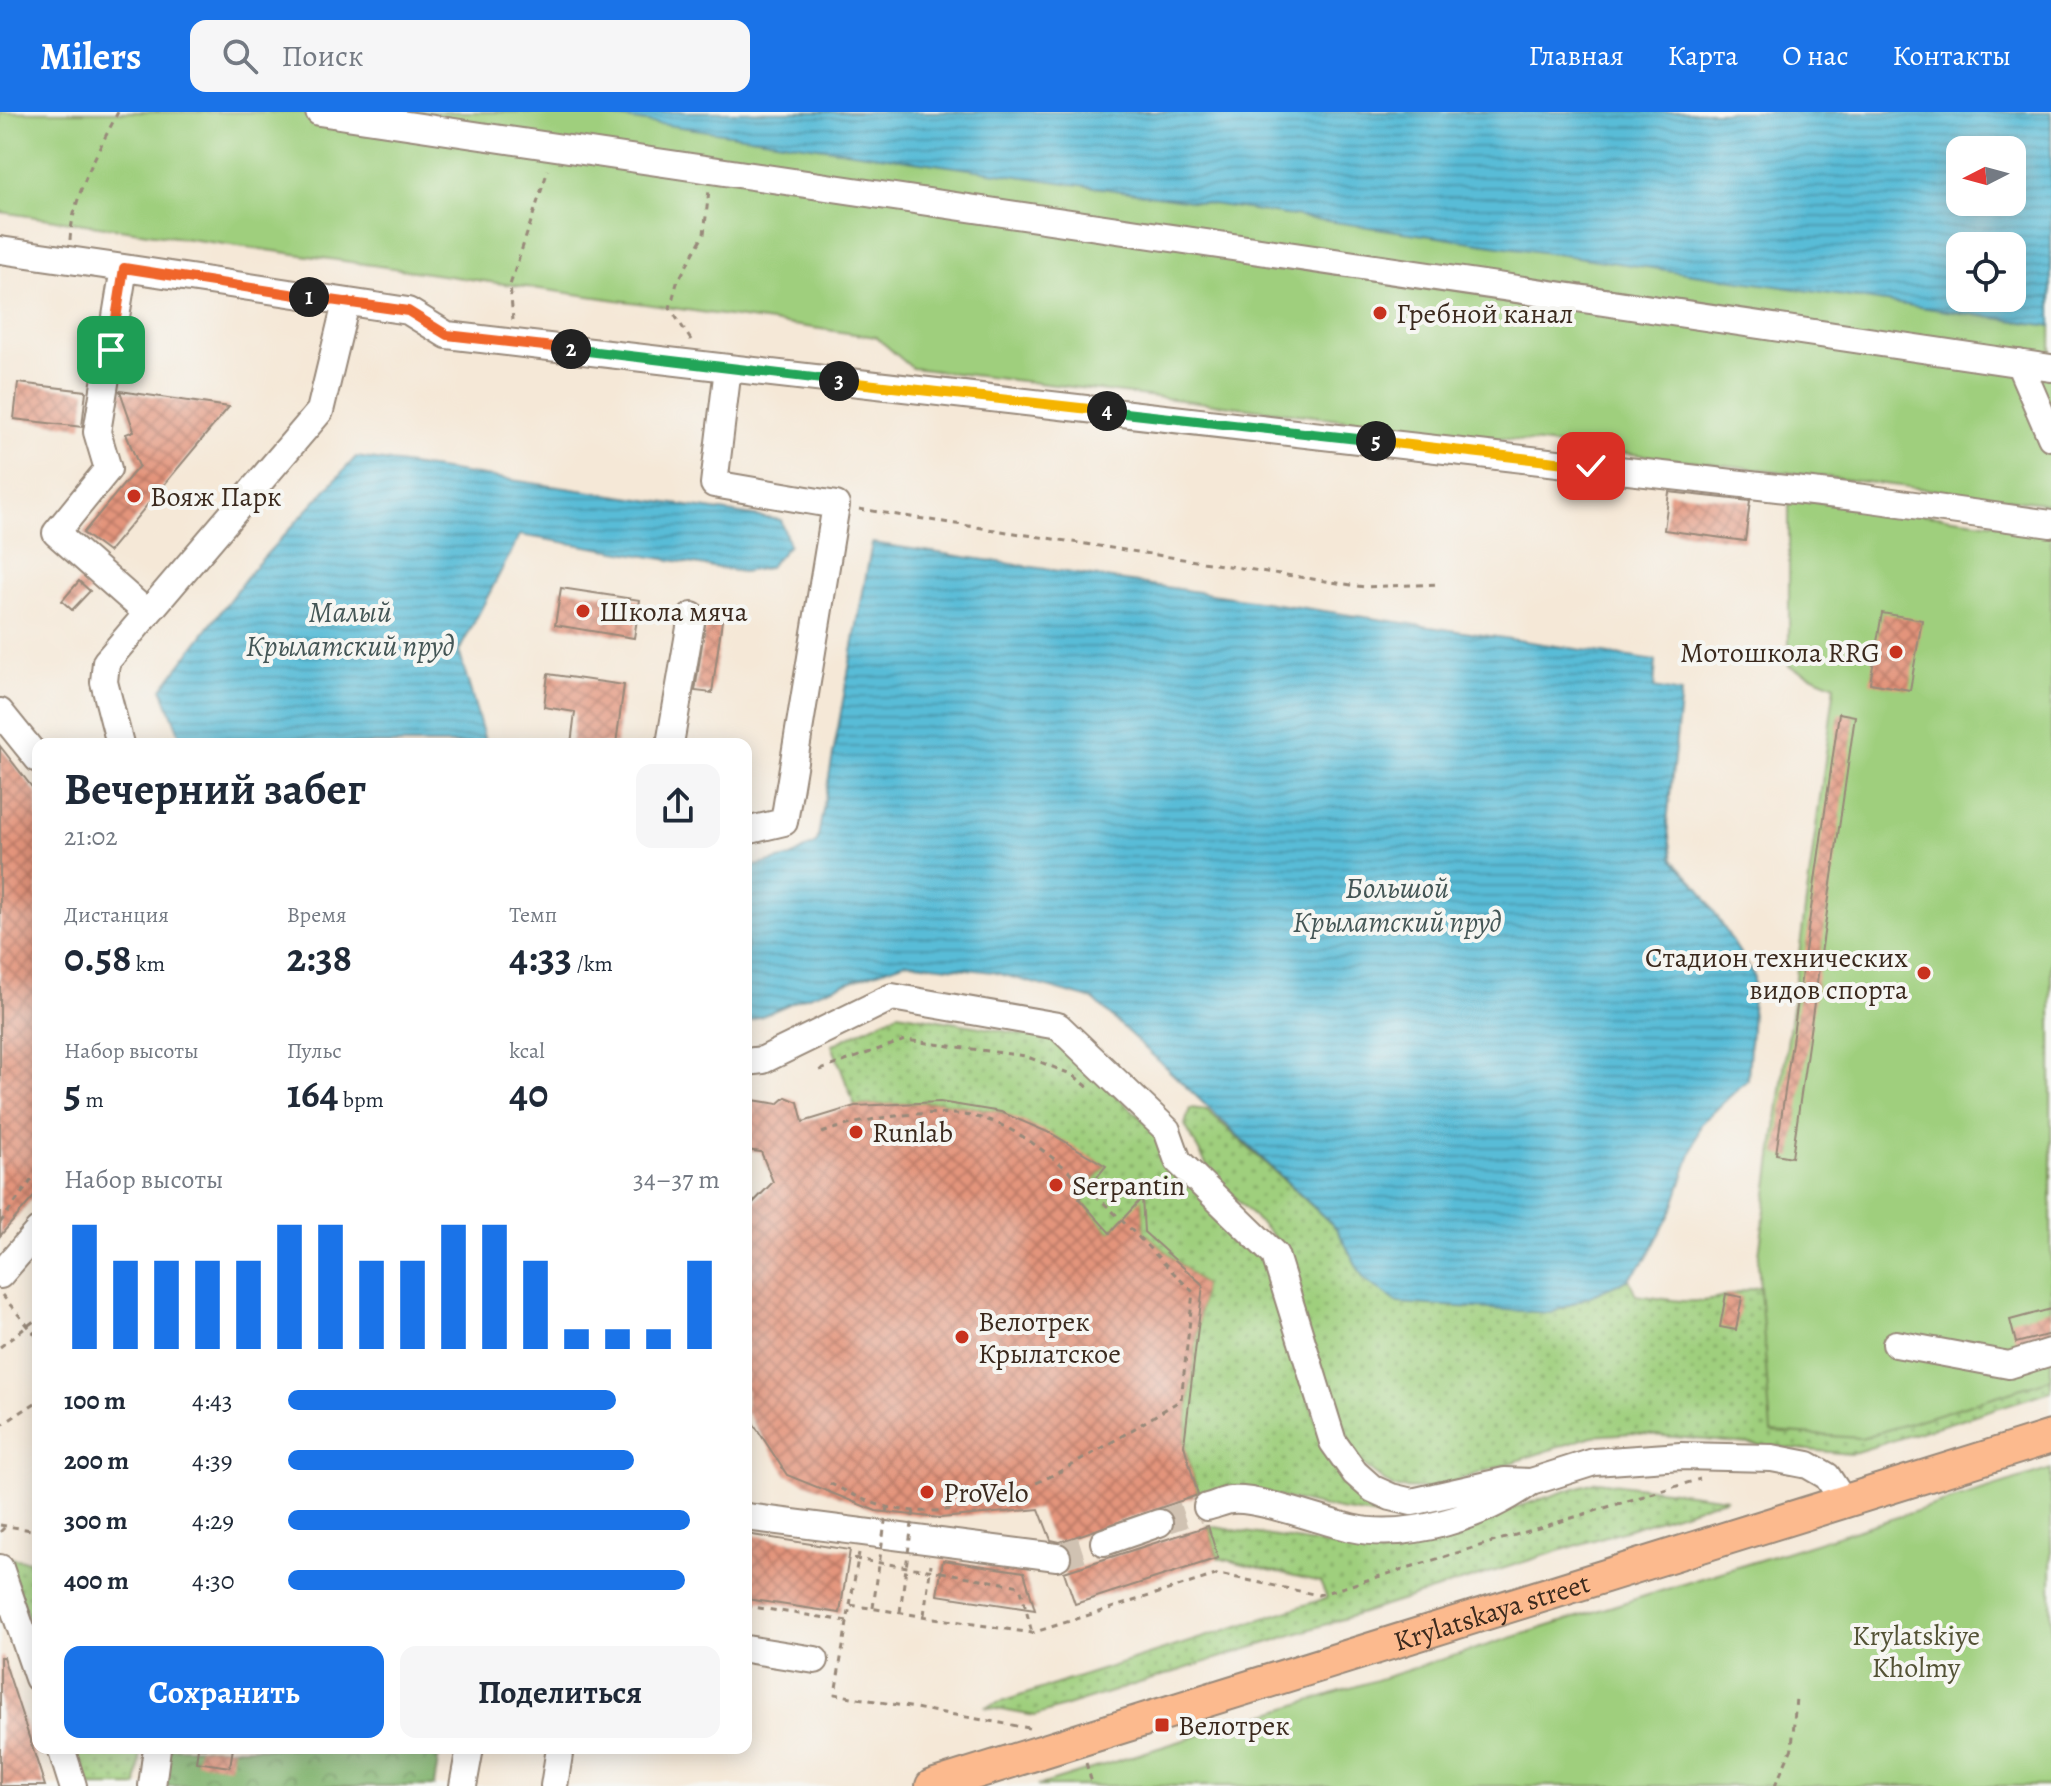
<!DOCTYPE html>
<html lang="ru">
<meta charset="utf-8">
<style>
:root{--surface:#fff;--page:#f6f6f7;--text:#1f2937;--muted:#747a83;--accent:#1a73e8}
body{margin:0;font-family:Alegreya,serif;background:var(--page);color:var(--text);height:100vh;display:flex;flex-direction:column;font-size:30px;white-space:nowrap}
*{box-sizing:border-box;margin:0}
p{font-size:26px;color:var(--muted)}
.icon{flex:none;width:44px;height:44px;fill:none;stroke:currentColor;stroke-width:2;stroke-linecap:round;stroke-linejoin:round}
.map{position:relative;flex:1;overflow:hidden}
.details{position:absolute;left:32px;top:626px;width:720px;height:1016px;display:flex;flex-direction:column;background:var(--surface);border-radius:16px;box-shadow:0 4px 20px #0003}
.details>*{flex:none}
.needle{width:52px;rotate:264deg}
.buttons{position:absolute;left:1946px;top:24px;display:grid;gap:16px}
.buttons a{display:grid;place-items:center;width:80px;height:80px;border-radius:16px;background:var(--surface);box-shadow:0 4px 20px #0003;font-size:40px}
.pin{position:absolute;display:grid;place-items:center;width:68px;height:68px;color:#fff;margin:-34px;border-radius:16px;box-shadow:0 4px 12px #0006}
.km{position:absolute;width:40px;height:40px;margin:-20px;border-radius:50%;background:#222;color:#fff;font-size:22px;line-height:40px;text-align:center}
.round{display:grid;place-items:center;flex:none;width:84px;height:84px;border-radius:16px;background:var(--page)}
.head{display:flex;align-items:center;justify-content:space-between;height:136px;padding:0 32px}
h1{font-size:44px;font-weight:600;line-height:60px}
.metrics{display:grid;grid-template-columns:repeat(3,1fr);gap:12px;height:136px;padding:8px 32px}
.metrics div{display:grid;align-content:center}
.metrics b{font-size:40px;font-weight:600}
.metrics small{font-size:22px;font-weight:400}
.metrics p{font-size:22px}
.chart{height:224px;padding:16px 32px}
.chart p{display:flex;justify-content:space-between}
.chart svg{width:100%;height:144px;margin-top:8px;stroke:var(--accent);stroke-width:6}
.cta{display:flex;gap:16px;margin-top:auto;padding:16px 32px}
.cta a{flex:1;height:92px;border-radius:16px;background:var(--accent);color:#fff;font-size:32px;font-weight:600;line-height:92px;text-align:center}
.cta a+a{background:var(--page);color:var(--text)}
ul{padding:0 32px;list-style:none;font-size:26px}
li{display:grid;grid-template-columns:128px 96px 1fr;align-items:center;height:60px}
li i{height:20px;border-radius:10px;background:var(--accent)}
header{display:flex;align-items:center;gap:48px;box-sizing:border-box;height:112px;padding:0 40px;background:var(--accent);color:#fff}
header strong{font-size:38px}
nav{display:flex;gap:44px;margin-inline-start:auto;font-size:28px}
.search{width:560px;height:72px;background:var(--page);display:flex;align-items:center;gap:20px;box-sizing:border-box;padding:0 28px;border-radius:16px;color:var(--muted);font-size:30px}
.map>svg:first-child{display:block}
.grass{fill:url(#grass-dots);stroke:#6d7c4e;stroke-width:2}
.forest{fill:url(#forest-crowns);stroke:#5d6e45;stroke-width:2}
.park{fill:#9fcf7d;stroke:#6d7c4e;stroke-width:2;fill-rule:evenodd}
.water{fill:url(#water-rules);stroke:#4a737a;stroke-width:2;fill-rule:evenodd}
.building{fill:url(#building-cross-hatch)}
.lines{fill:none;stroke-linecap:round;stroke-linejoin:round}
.minor-tunnel{stroke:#d0c2b2;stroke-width:26;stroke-dasharray:26 13;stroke-linecap:butt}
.minor-casing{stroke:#98897a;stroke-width:30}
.major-casing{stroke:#98897a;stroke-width:36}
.path{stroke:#98897a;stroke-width:3;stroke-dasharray:6 6;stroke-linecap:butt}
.minor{stroke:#fff;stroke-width:26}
.major{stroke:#fcba8e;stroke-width:32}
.path-bridge{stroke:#98897a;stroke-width:3;stroke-dasharray:6 6;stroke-linecap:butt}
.split-1-casing{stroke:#fff;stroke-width:16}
.split-2-casing{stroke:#fff;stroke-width:16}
.split-3-casing{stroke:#fff;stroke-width:16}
.split-4-casing{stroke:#fff;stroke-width:16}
.split-5-casing{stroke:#fff;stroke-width:16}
.split-6-casing{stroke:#fff;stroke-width:16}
.split-1{stroke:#f0652b;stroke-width:10}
.split-2{stroke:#f0652b;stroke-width:10}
.split-3{stroke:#22a559;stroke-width:10}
.split-4{stroke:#f5b400;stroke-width:10}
.split-5{stroke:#22a559;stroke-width:10}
.split-6{stroke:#f5b400;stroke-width:10}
.poi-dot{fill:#c8321e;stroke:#f6f6f2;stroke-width:3}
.labels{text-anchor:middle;stroke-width:8;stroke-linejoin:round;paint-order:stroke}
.poi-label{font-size:28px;fill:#3b2a1e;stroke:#f6f6f2;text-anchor:start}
.street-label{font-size:28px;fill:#3b2a1e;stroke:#f6f6f2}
.park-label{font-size:28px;fill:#545336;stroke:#f6f6f2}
.water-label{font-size:30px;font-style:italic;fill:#445656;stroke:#f6f6f2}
</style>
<header>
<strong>Milers</strong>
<div class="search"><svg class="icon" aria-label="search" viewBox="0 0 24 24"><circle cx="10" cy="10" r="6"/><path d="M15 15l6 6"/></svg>Поиск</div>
<nav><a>Главная</a><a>Карта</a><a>О нас</a><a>Контакты</a></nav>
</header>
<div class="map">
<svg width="2051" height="1674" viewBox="0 0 2051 1674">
<defs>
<pattern id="grass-dots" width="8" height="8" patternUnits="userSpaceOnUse" patternTransform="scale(2)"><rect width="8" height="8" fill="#9fcf7d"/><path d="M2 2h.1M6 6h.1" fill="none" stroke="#83a866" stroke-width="1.8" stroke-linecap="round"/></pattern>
<pattern id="forest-crowns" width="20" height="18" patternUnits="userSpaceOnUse" patternTransform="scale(2)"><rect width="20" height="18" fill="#7fb26c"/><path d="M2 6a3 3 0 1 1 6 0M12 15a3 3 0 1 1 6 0" fill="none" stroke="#699158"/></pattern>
<pattern id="water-rules" width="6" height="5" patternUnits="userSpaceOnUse" patternTransform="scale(2)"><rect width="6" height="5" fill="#59bcd7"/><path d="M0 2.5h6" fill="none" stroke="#4b99ae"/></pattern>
<pattern id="building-cross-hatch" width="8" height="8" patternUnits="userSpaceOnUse" patternTransform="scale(2)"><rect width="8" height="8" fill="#e3947c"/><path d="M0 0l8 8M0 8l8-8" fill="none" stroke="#b97965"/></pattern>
</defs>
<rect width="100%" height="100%" fill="#f6f6f2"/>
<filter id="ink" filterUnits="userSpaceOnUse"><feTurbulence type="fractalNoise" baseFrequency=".0125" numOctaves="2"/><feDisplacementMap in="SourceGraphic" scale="16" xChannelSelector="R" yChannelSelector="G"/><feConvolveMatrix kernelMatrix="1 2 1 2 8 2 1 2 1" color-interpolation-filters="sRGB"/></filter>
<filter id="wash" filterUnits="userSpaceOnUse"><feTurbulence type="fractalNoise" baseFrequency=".006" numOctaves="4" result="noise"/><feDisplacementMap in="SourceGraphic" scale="32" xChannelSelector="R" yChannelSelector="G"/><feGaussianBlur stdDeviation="1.8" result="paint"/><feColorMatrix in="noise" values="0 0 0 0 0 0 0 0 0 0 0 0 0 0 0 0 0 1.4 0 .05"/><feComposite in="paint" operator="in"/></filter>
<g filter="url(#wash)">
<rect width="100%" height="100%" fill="#f5e8d7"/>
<!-- grass -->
<path class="grass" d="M898,901L1056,928L1155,1019L1265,1150L1325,1338L1389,1396L1437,1398L1393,1406L1339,1398L1230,1374L1198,1383L1184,1333L1203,1173L1144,1120L1142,1088L1110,1121L1079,1087L1105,1054L1001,1000L940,990L855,994L832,933Z
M1190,996L1207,998L1337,1117L1364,1167L1551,1201L1629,1167L1636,1183C1661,1186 1686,1192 1711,1188C1733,1184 1750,1174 1773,1173L2051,1182V1279L1850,1342L1633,1321L1592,1324L1431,1377L1394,1376L1360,1351L1341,1319L1277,1128L1212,1063L1185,1013Z
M1597,1369L1727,1386L1035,1604L985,1595L1327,1486L1320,1470L1218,1446L1208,1414L1339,1435L1424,1425Z
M8,1446L38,1450V1537Z
M70,1636H141L137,1674H82Z"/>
<!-- forest -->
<path class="forest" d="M164,1636H440L434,1674H159Z"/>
<!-- park -->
<path class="park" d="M0,0H2051V392L912,256L876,225L0,100ZM1960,38H2012V90H1960ZM1960,134H2012V186H1960Z
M1789,386L2051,418V1267L1861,1326L1771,1320L1758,1150L1835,573L1789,554Z
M2051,1357V1674H1037Z"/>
<!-- water -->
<path class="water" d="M577,0H2051V214ZM1960,38H2012V90H1960ZM1960,134H2012V186H1960Z
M356,345L781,408L789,433L768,456L742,460L520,423L459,539L486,632H183L162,577L252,458Z
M872,431L1656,549L1654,576L1681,581L1667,711L1673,748L1700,777L1754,864L1748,967L1701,1012L1673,1096L1647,1146L1629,1167L1551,1201L1398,1191L1364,1167L1337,1117L1094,888L993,860L906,850L805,885L746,911V756L791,745L817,730Z"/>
<g id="blocks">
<!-- building -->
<path class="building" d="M18,271L86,279L82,315L14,307Z
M120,279L229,295L108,440L83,421L139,354L126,322L134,319Z
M1669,380L1750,389L1745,429L1664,418Z
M79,469L90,479L72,498L62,489Z
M561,476L640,488L634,526L555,513Z
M707,499L723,501L712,581L695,579Z
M1882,501L1922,508L1910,578L1870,571Z
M548,562L624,573L616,632H571L575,600L544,595Z
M1839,601L1855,604L1792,1045L1776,1042Z
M0,634L38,683V1080L0,1124Z
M786,985L798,990L803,1010L855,994L940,990L1001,1000L1052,1022L1106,1054L1079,1087L1110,1121L1142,1086L1144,1120L1203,1173L1184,1333L1198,1383L1060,1430L1051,1428L1039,1397L940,1406L876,1399L787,1363L746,1300V1098L773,1070L761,1040L746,1038V987L778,992Z
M1726,1182L1742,1185L1736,1218L1720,1215Z
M2051,1197V1222L2016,1231L2010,1208Z
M1208,1414L1218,1446L1075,1492L1064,1460Z
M746,1422L850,1438L840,1501L746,1487Z
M943,1448L1024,1460L1035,1498L937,1483Z
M0,1545H3L45,1674H0Z
M198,1636H233L230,1655L196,1650Z"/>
</g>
</g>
<g filter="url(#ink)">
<use href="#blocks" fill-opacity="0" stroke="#98897a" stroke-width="2"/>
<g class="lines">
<!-- minor-tunnel -->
<path class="minor-tunnel" d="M1159,1411L1207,1395
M1057,1445L1104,1430"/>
<!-- minor casing -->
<g class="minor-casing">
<path id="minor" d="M319,0L2051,256
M0,138L124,156
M2019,251L2051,325
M728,256L1864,386L2051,412
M147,501L56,421L108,357L97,320L124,156L408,199L447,223L728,256L714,372L836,393L784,710L746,719
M0,600L38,647
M120,632L104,570L106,550L320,299L346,191
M670,632L692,504
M746,950L763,948L892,885L1058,914L1167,1018L1178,1049L1275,1143L1333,1330L1355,1361L1373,1377L1391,1385L1412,1390L1505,1369L1531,1370L1594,1350L1681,1344L1772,1346L1808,1353L1827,1364L1844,1390
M0,1163L38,1119
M1896,1232L2009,1253L2051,1240
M1207,1395C1215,1393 1223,1389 1231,1388C1258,1385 1321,1409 1351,1416C1409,1429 1484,1404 1531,1370
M746,1405L1057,1445
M1104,1430L1159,1411
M0,1456L38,1566
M746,1537L815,1548
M61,1636L73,1674
M152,1674L157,1636
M463,1674L470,1636
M554,1674L560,1636"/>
</g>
<!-- major casing -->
<g class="major-casing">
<g id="major">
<path id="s1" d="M932,1674L2051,1325"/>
</g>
</g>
<!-- path -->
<path class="path" d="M70,128C73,82 98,40 118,0
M513,208L510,173L548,58
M691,228L670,196L677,171L704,122L709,78
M859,397L1364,475L1439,472
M820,958L905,928L1025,944L1073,963L1088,975
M822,1021C868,1004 955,991 1001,1013C1065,1042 1141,1130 1193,1180L1181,1288C1097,1337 987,1421 883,1394C863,1389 846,1379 827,1370
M0,1111L38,1059
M2,1183L38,1226
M0,1235L38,1206
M0,1314L38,1289
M0,1413L38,1419
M0,1420L6,1414
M941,1460L1020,1474L1032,1521
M850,1493L859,1441
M746,1494L847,1509
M924,1503L931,1452
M1029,1616L835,1582L850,1493L1032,1521L1219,1462L1318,1483L1700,1367
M1086,1651L1093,1674
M1775,1674L1792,1636L1796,1585"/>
<!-- minor -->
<use href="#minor" class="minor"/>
<!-- major -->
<use href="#major" class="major"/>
<!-- path-bridge -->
<path class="path-bridge" d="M854,1447L941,1460
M873,1496L887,1396
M900,1500L914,1397"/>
</g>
</g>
<g class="lines" filter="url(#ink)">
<!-- split-1 casing -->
<g class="split-1-casing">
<path id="split-1" d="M111,238L124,156L309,185"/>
</g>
<!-- split-2 casing -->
<g class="split-2-casing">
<path id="split-2" d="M309,185L408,199L447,223L571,237"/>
</g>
<!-- split-3 casing -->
<g class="split-3-casing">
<path id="split-3" d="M571,237L839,269"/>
</g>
<!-- split-4 casing -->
<g class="split-4-casing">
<path id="split-4" d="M839,269L1107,299"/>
</g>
<!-- split-5 casing -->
<g class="split-5-casing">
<path id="split-5" d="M1107,299L1376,329"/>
</g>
<!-- split-6 casing -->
<g class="split-6-casing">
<path id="split-6" d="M1376,329L1591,354"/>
</g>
<!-- split-1 -->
<use href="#split-1" class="split-1"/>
<!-- split-2 -->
<use href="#split-2" class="split-2"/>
<!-- split-3 -->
<use href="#split-3" class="split-3"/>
<!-- split-4 -->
<use href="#split-4" class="split-4"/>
<!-- split-5 -->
<use href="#split-5" class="split-5"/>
<!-- split-6 -->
<use href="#split-6" class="split-6"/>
</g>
<!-- markers -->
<g class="poi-dot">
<circle cx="1380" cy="201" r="8"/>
<circle cx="134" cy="384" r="8"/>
<circle cx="583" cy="499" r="8"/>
<circle cx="1896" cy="540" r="8"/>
<circle cx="1924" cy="861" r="8"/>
<circle cx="856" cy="1020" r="8"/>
<circle cx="1056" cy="1073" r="8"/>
<circle cx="962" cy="1225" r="8"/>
<circle cx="927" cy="1380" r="8"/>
<rect x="1154" y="1605" width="16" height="16" rx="4"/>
</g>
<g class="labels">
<!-- poi labels -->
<g class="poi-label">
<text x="1396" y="211">Гребной канал</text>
<text x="150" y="394">Вояж Парк</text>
<text x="599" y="509">Школа мяча</text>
<text x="1880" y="550" text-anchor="end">Мотошкола RRG</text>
<text x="1908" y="855" text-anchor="end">Стадион технических<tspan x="1908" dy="32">видов спорта</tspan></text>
<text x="872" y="1030">Runlab</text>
<text x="1072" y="1083">Serpantin</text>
<text x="978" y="1219">Велотрек<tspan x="978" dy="32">Крылатское</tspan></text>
<text x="943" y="1390">ProVelo</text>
<text x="1178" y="1623">Велотрек</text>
</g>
<!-- street labels -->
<g class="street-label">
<text dy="10" stroke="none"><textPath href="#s1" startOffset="586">Krylatskaya street</textPath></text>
</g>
<!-- park labels -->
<g class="park-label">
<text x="1916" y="1533">Krylatskiye<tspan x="1916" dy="32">Kholmy</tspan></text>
</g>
<!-- water labels -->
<g class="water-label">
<text x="350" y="510">Малый<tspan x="350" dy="34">Крылатский пруд</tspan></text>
<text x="1397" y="786">Большой<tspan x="1397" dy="34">Крылатский пруд</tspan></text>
</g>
</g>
</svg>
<div class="buttons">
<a><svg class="needle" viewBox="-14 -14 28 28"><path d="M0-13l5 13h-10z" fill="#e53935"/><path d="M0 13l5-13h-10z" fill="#747a83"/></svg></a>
<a><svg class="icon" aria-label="locate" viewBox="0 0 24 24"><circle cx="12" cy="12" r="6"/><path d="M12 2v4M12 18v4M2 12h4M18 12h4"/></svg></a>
</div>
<div class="pin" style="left:111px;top:238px;background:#1e9e55"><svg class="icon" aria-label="arrive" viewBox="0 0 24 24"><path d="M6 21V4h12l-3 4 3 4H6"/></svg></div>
<div class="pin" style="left:1591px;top:354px;background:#d93025"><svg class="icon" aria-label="check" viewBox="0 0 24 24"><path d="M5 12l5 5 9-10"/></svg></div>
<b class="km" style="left:309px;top:185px">1</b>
<b class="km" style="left:571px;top:237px">2</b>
<b class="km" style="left:839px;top:269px">3</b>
<b class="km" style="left:1107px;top:299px">4</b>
<b class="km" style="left:1376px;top:329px">5</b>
<section class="details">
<div class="head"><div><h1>Вечерний забег</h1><p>21:02</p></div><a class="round"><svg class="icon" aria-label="share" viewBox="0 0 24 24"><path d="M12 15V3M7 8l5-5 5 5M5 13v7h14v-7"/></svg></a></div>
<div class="metrics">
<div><p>Дистанция</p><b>0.58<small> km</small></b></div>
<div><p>Время</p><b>2:38</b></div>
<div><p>Темп</p><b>4:33<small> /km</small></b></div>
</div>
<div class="metrics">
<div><p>Набор высоты</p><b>5<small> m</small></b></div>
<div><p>Пульс</p><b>164<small> bpm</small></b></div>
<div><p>kcal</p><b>40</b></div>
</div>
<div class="chart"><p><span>Набор высоты</span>34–37 m</p>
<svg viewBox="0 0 160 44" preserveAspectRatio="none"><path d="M5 44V6M15 44V17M25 44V17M35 44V17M45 44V17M55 44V6M65 44V6M75 44V17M85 44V17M95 44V6M105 44V6M115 44V17M125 44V38M135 44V38M145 44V38M155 44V17"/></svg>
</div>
<ul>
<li><b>100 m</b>4:43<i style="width:76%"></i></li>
<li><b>200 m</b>4:39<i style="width:80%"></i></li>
<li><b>300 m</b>4:29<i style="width:93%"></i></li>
<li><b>400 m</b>4:30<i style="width:92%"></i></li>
</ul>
<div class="cta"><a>Сохранить</a><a>Поделиться</a></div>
</section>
</div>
